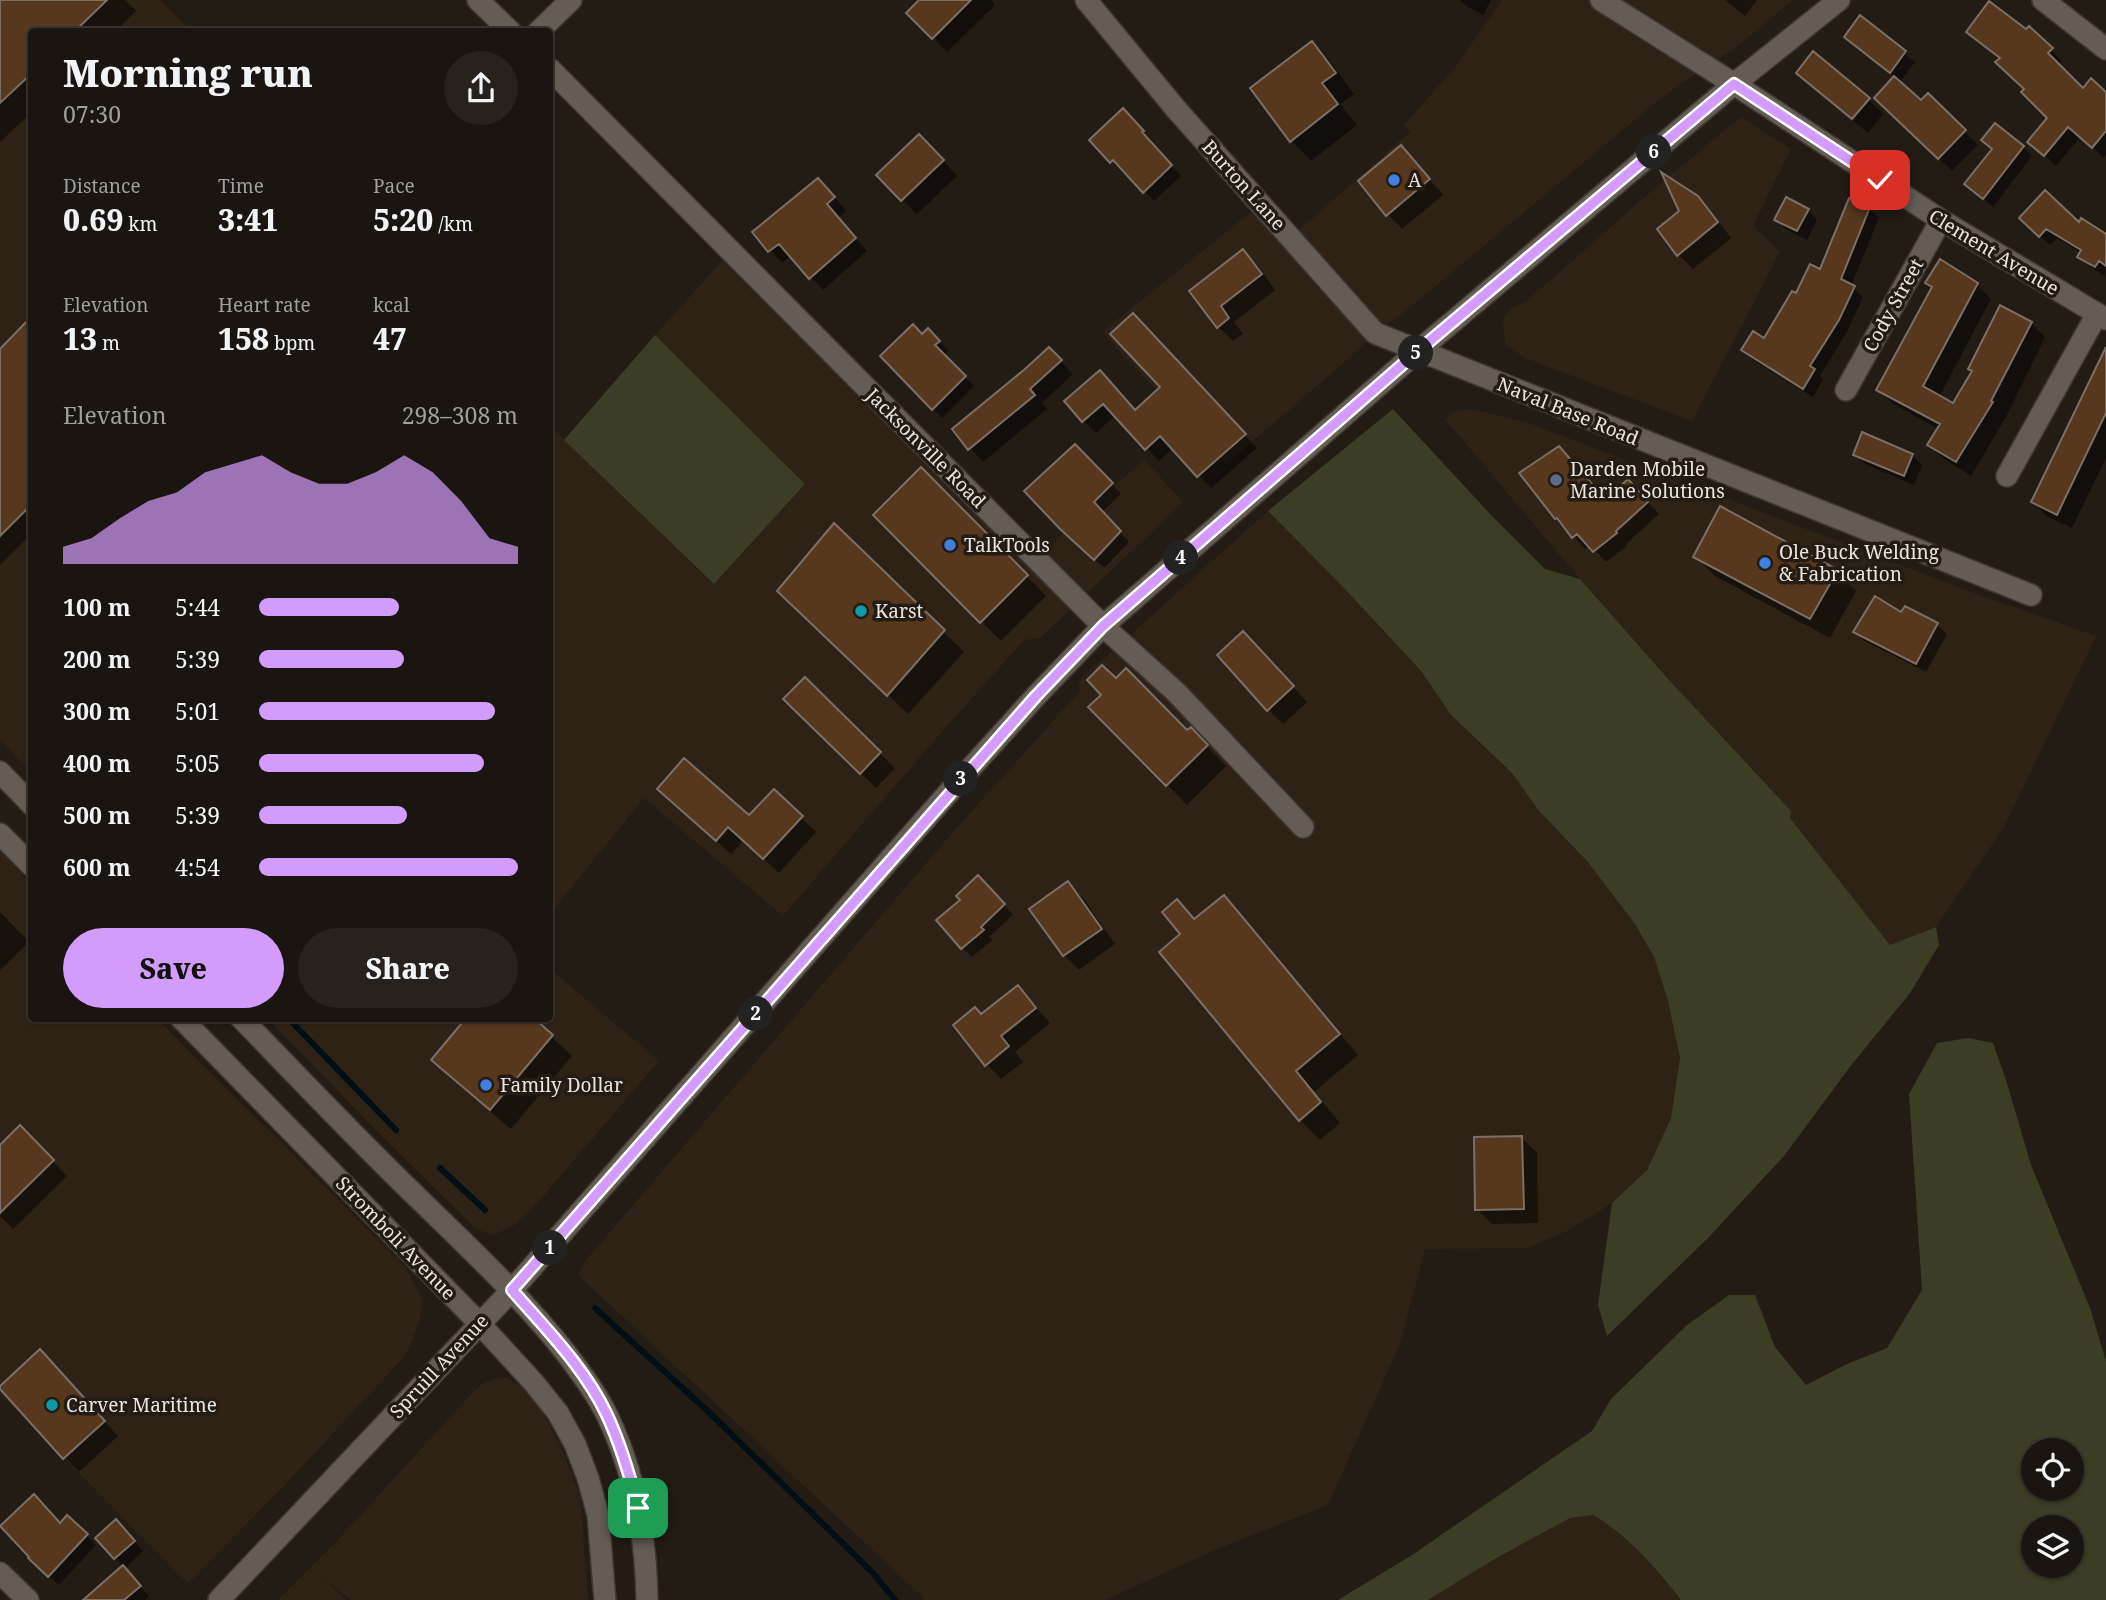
<!DOCTYPE html>
<meta charset="utf-8">
<style>
:root{--surface:#1a1510;--page:#27221e;--text:#f1f3f6;--muted:#9f9f9f;--line:#383430;--accent:#d39cfc}
body{margin:0;font-family:"Noto Serif",serif;background:var(--page);color:var(--text);height:100vh;display:flex;flex-direction:column;font-size:26px;white-space:nowrap}
*{box-sizing:border-box;margin:0}
p{font-size:23px;color:var(--muted)}
.icon{flex:none;width:38px;height:38px;fill:none;stroke:currentColor;stroke-width:2;stroke-linecap:round;stroke-linejoin:round}
.map{position:relative;flex:1;overflow:hidden}
.side{position:absolute;left:28px;top:28px;width:525px;height:994px;display:flex;flex-direction:column;background:var(--surface);border-radius:7px;box-shadow:0 2px 5px #0004,0 0 0 2px var(--line)}
.side>*{flex:none}
.fabs{position:absolute;left:2021px;top:1438px;display:grid;gap:14px}
.fabs a{display:grid;place-items:center;width:63px;height:63px;border-radius:50%;background:var(--surface);box-shadow:0 2px 5px #0004,0 0 0 2px var(--line);font-size:35px}
.pin{position:absolute;display:grid;place-items:center;width:60px;height:60px;color:#fff;margin:-30px;border-radius:14px;box-shadow:0 4px 10px #0006}
.km{position:absolute;width:35px;height:35px;margin:-18px;border-radius:50%;background:#222;color:#fff;font-size:19px;line-height:35px;text-align:center}
.round{display:grid;place-items:center;flex:none;width:74px;height:74px;border-radius:37px;background:var(--page)}
.headline{display:flex;align-items:center;justify-content:space-between;height:119px;padding:0 35px}
h1{font-size:38px;font-weight:800;line-height:52px}
.metrics{display:grid;grid-template-columns:repeat(3,1fr);gap:10px;height:119px;padding:7px 35px}
.metrics div{display:grid;align-content:center}
.metrics b{font-size:30px;font-weight:800}
.metrics small{font-size:19px;font-weight:400}
.metrics p{font-size:19px}
.chart{height:196px;padding:14px 35px}
.chart p{display:flex;justify-content:space-between}
.chart svg{width:100%;height:126px;margin-top:7px;fill:var(--accent);opacity:.7}
.primary-button{display:flex;gap:14px;margin-top:auto;padding:14px 35px}
.primary-button a{flex:1;height:80px;border-radius:42px;background:var(--accent);color:#111;font-size:28px;font-weight:800;line-height:80px;text-align:center}
.primary-button a+a{background:var(--page);color:var(--text)}
ul{padding:0 35px;list-style:none;font-size:23px}
li{display:grid;grid-template-columns:112px 84px 1fr;align-items:center;height:52px}
li i{height:18px;border-radius:9px;background:var(--accent)}
.map>svg:first-child{display:block}
.built{fill:#2e2217}
.green{fill:#3b3d24;fill-rule:evenodd}
.shadow{fill:#0007}
.lines{fill:none;stroke-linecap:round;stroke-linejoin:round}
.stream{stroke:#000f16;stroke-width:6}
.building{fill:#57381c;stroke:#7a7068;stroke-width:2}
.minor-casing{stroke:#3e3734;stroke-width:24}
.minor{stroke:#655c54;stroke-width:21}
.route-casing{stroke:#fff;stroke-width:14}
.route{stroke:#d39cfc;stroke-width:9}
.shop-dot{fill:#3f7fe0;stroke:#231c15;stroke-width:2.5}
.service-dot{fill:#5c6f8a;stroke:#231c15;stroke-width:2.5}
.culture-dot{fill:#0f9aa8;stroke:#231c15;stroke-width:2.5}
.labels{text-anchor:middle;stroke-width:7;stroke-linejoin:round;paint-order:stroke}
.poi-label{font-size:19px;fill:#eae4e0;stroke:#231c15;text-anchor:start}
.street-label{font-size:19px;fill:#eae4e0;stroke:#231c15}
</style>
<div class="map">
<svg width="2106" height="1600" viewBox="0 0 2106 1600">
<rect width="100%" height="100%" fill="#231c15"/>
<!-- built -->
<path class="built" d="M0,0H160L189,29L186,31L32,32L31,773L0,740Z
M1502,0H1793L1734,49L1681,83L1654,104L1402,314L1375,333L1339,367L1226,464L1102,332L1261,204L1291,237L1410,132L1404,125L1456,66Z
M1741,117L1791,149L1753,226L1780,252L1692,421L1525,358L1506,345L1503,322L1506,314L1511,308L1526,302L1641,200Z
M731,251L1037,559L1101,497L1144,460L1183,502L1040,638L1024,640L939,735L783,916L644,798L550,914V426L714,584L805,484L655,335Z
M1469,409L1526,422L1979,595L2096,636L2004,827L1936,927L1890,945L1789,818L1790,811L1670,681L1580,579L1445,419L1453,412Z
M1268,511L1343,587L1421,671L1451,715L1512,773L1539,811L1587,861L1635,924L1654,957L1669,1002L1680,1057L1671,1118L1647,1170L1612,1203L1569,1230L1528,1248L1425,1249L1400,1344L1328,1505L1217,1549L1105,1600H923V1597L578,1275L585,1261L946,840L1080,691L1079,681Z
M0,850L31,884L32,1018L157,1019L405,1267L423,1300L420,1318L411,1344L402,1359L284,1486L188,1583L0,1394Z
M550,969L659,1061L534,1207L516,1224L494,1235L476,1229L372,1126L268,1019L550,1018Z
M499,1378H507L524,1388L540,1408L559,1443L580,1495L588,1600H351L322,1577L346,1600H278L335,1543L474,1391L482,1384Z
M1593,1515L1614,1528L1638,1548L1681,1600H1428L1493,1560L1570,1518Z"/>
<!-- green -->
<path class="green" d="M655,335L805,484L714,584L564,440Z
M1393,409L1491,515L1545,569L1580,579L1670,681L1791,811L1790,818L1890,945L1936,927L1939,945L1910,993L1849,1068L1784,1156L1709,1237L1607,1336L1598,1305L1612,1203L1647,1170L1671,1118L1680,1057L1667,997L1654,957L1635,924L1587,861L1539,811L1512,773L1451,715L1421,671L1343,587L1268,511Z
M1968,1038L1993,1043L2006,1080L2031,1165L2090,1308L2106,1361V1600H1681C1655,1567 1629,1536 1593,1515L1570,1518L1493,1560L1428,1600H1338L1412,1555L1592,1431L1611,1399L1687,1325L1729,1295H1755L1775,1347L1806,1385L1847,1364L1887,1348L1922,1290L1909,1094L1937,1043ZM2034,1451H2072V1489H2034ZM2034,1528H2072V1566H2034Z"/>
<!-- shadow -->
<path class="shadow" d="M0,0H125L136,11L115,32H32V112L0,142Z
M922,0H991L995,5L947,52L909,13Z
M1460,0H1491L1483,15L1466,6Z
M1725,0H1757L1745,16Z
M1860,18L1915,62L1899,83L1921,103L1928,96L1978,145L1952,171L1877,98L1895,77L1846,37Z
M2029,28L2062,61L2058,66L2083,90L2106,94V155L2104,158L2080,137L2056,166L2041,153L2049,118L2001,59L1968,32H2026Z
M1312,44L1332,64L1354,94L1340,104L1357,125L1311,161L1292,141Z
M1798,73L1868,99L1883,114L1868,133L1813,88Z
M1123,110L1152,141L1150,143L1181,176L1154,201L1123,168L1121,171L1091,140Z
M1401,147L1443,195L1402,229L1388,214Z
M2023,147L2032,156L1993,207L1966,184Z
M934,151L957,176L917,214L878,175Z
M831,192L846,211L838,218L867,251L823,290L791,256L782,263L755,232Z
M1696,197L1712,213L1731,238L1693,269L1678,254Z
M1850,201L1869,209L1879,218L1851,286L1863,297L1848,330L1820,376L1823,380L1813,397L1753,360L1744,350L1765,340L1796,296L1821,271Z
M1808,210L1817,220L1807,240L1786,229L1776,219Z
M2021,218L2079,224L2106,235L2105,276L2089,266L2079,257L2081,253L2057,238L2050,245Z
M1243,252L1258,266L1275,290L1234,322L1243,334L1233,341L1218,327L1191,292Z
M1927,283L1977,285L1991,299L1939,397L1953,405L2031,323L2045,337L2006,417L1971,476L1944,459L1929,445L1939,429L1893,404L1878,389L1933,288Z
M32,318V533L0,565V352Z
M1145,328L1257,448L1211,488L1173,448L1159,461L1116,415L1096,433L1083,420L1100,372L1136,412L1163,387Z
M928,330L948,351L944,356L974,386L942,418L882,356L922,336Z
M1049,349L1073,374L1042,403L1047,409L983,462L954,430Z
M2106,369V458L2072,528L2048,517L2033,502Z
M1075,446L1121,494L1102,512L1129,542L1104,568L1072,538Z
M1855,454L1912,455L1922,465L1914,485L1865,464Z
M921,469L1046,596L1001,641L875,515Z
M1599,492L1609,498L1639,493L1659,514L1626,544L1627,546L1606,562L1590,545L1585,549L1556,518Z
M834,526L964,652L908,714L799,611Z
M1695,556L1836,571L1856,591L1830,638L1715,576Z
M1905,608L1937,625L1947,634L1926,672L1864,641L1855,632L1902,614Z
M1258,648L1307,702L1283,724L1268,709Z
M805,680L895,768L876,788L786,699Z
M1116,681L1187,732L1191,729L1226,766L1187,805L1091,707Z
M774,792L816,832L779,873L744,840L731,854L674,804L749,818Z
M978,878L1013,915L989,937L992,940L972,957L962,948V900Z
M1068,884L1083,898L1115,944L1079,970L1064,955L1032,910Z
M1223,897L1243,917L1358,1055L1314,1092L1340,1123L1320,1140L1300,1120L1161,952L1183,934L1177,901L1195,920Z
M0,912L29,942L0,970Z
M1018,987L1050,1023L1015,1052L1023,1062L1001,1079L987,1064L981,1016Z
M531,1018L572,1056L511,1129L453,1080L434,1060Z
M20,1128L67,1176L13,1229L0,1216V1147Z
M1522,1138L1537,1153L1538,1223L1492,1224L1477,1209Z
M54,1366L118,1436L79,1472L65,1457Z
M68,1517L96,1545L59,1585L30,1558Z
M126,1531L143,1551L124,1569L149,1596L145,1600H85L124,1567L98,1538Z"/>
<g class="lines">
<!-- stream -->
<path class="stream" d="M288,1018L396,1130
M440,1168L485,1210
M595,1308L711,1414L873,1573L895,1600"/>
</g>
<!-- building -->
<path class="building" d="M0,0H107L74,32H32V73L0,103Z
M919,0H971L932,39L906,13Z
M1989,1L2026,29L2029,26L2053,48L2048,53L2083,88L2091,78L2106,92V131L2092,148L2068,127L2044,156L2027,142L2047,118L2021,92L2024,89L1995,62L2000,58L1966,32Z
M1860,15L1906,51L1890,73L1844,37Z
M1312,41L1336,73L1322,83L1338,104L1290,142L1250,88Z
M1813,51L1870,98L1852,119L1796,73Z
M1894,76L1921,100L1928,93L1966,130L1938,159L1874,98Z
M1123,108L1144,131L1142,132L1172,165L1143,193L1113,160L1110,163L1089,140Z
M1995,123L2024,146L1983,199L1964,184L1992,149L1981,140Z
M919,134L944,160L901,201L876,175Z
M1401,145L1430,179L1386,216L1358,181Z
M1661,172L1698,196L1718,222L1677,256L1657,229L1679,211Z
M818,178L835,197L827,204L856,238L809,279L779,244L768,252L752,232Z
M2045,190L2079,222L2081,218L2106,234V266L2099,261L2095,267L2077,257L2081,250L2046,229L2039,237L2019,218Z
M1786,197L1809,209L1797,231L1774,220Z
M1849,198L1870,207L1841,279L1855,286L1839,320L1810,366L1815,369L1803,389L1741,350L1753,331L1764,338L1792,291L1796,293L1810,264L1820,269Z
M1243,249L1262,274L1221,306L1229,318L1217,328L1189,291Z
M1940,259L1978,283L1923,386L1953,403L1972,371L1968,369L2000,305L2032,322L1991,401L1993,402L1956,462L1927,445L1940,424L1876,390L1932,287L1925,283Z
M1133,313L1246,434L1197,477L1160,436L1145,450L1103,404L1082,422L1064,401L1100,370L1135,410L1160,387L1110,334Z
M32,316V504L0,536V349Z
M913,324L922,334L928,328L940,341L935,345L966,376L932,410L880,356Z
M1049,347L1062,360L1030,389L1035,395L968,450L952,429L1025,369Z
M2106,347V413L2057,515L2031,502Z
M1862,432L1913,454L1904,476L1853,455Z
M1075,444L1113,483L1094,502L1121,531L1094,560L1060,529L1024,491Z
M1559,446L1598,491L1601,488L1608,497L1628,479L1648,502L1616,531L1617,533L1593,552L1577,534L1572,538L1557,518L1555,519L1519,473Z
M921,467L1028,575L980,623L873,515Z
M1720,506L1838,570L1810,619L1693,557Z
M834,523L945,630L887,696L777,591Z
M1875,596L1901,612L1905,606L1938,623L1916,664L1853,632Z
M1243,631L1294,686L1267,711L1217,655Z
M1102,665L1116,678L1126,668L1187,730L1191,727L1208,745L1166,786L1088,707L1101,695L1087,680Z
M805,677L881,752L860,774L783,699Z
M684,758L749,815L774,789L803,816L763,859L728,827L716,841L657,789Z
M978,875L1005,904L981,927L984,930L961,949L936,920L960,900L956,896Z
M1068,881L1102,929L1063,956L1029,909Z
M1224,895L1340,1034L1296,1071L1321,1102L1299,1121L1159,952L1180,934L1162,912L1177,899L1194,919Z
M1018,985L1036,1008L1001,1036L1009,1046L985,1066L953,1025L975,1007L981,1014Z
M466,1018H534L553,1035L490,1110L431,1060Z
M20,1125L54,1160L0,1213V1145Z
M1522,1136L1524,1209L1475,1210L1474,1137Z
M40,1349L105,1421L63,1459L0,1389V1386Z
M34,1494L60,1523L67,1515L88,1534L48,1577L28,1558L29,1557L0,1526Z
M116,1519L135,1541L114,1559L95,1538Z
M123,1565L141,1586L124,1600H83Z"/>
<g class="lines">
<!-- minor casing -->
<g class="minor-casing">
<path id="minor" d="M478,0L511,32
M1086,0L1176,109L1375,333L2031,595
M1601,0L1734,84L1941,220L2106,319
M2043,0L2106,49
M538,32L571,0
M550,69L1103,626L1177,693L1303,827
M1846,390L1941,220
M2007,476L2097,314
M0,772L32,805
M0,834L32,866
M181,1018L479,1323L534,1383L558,1413L575,1444L588,1478L598,1515L605,1600
M241,1018C299,1078 356,1138 416,1196C468,1247 521,1296 566,1353C581,1373 596,1393 607,1415C635,1473 646,1536 647,1600
M0,1573L28,1600
M219,1600L512,1290L950,791L1036,696L1103,626L1418,351L1734,84L1839,0"/>
</g>
<!-- minor -->
<use href="#minor" class="minor"/>
</g>
<g class="lines">
<!-- route casing -->
<g class="route-casing">
<path id="route" d="M638,1508C630,1476 621,1445 607,1415C585,1368 546,1329 512,1290L1036,696L1103,626L1418,351L1734,84L1880,180"/>
</g>
<!-- route -->
<use href="#route" class="route"/>
</g>
<!-- markers -->
<g class="shop-dot">
<circle cx="1394" cy="180" r="7"/>
<circle cx="950" cy="545" r="7"/>
<circle cx="1765" cy="563" r="7"/>
<circle cx="486" cy="1085" r="7"/>
</g>
<circle class="service-dot" cx="1556" cy="480" r="7"/>
<g class="culture-dot">
<circle cx="861" cy="611" r="7"/>
<circle cx="52" cy="1405" r="7"/>
</g>
<g class="labels">
<!-- poi labels -->
<g class="poi-label">
<text x="1408" y="187">A</text>
<text x="1570" y="476">Darden Mobile<tspan x="1570" dy="22">Marine Solutions</tspan></text>
<text x="964" y="552">TalkTools</text>
<text x="1779" y="559">Ole Buck Welding<tspan x="1779" dy="22">&amp; Fabrication</tspan></text>
<text x="875" y="618">Karst</text>
<text x="500" y="1092">Family Dollar</text>
<text x="66" y="1412">Carver Maritime</text>
</g>
<!-- street labels -->
<g class="street-label">
<text transform="translate(1244 185) rotate(48)" y="7">Burton Lane</text>
<text transform="translate(1994 252) rotate(31)" y="7">Clement Avenue</text>
<text transform="translate(1893 305) rotate(-61)" y="7">Cody Street</text>
<text transform="translate(1568 411) rotate(22)" y="7">Naval Base Road</text>
<text transform="translate(926 448) rotate(45)" y="7">Jacksonville Road</text>
<text transform="translate(396 1238) rotate(46)" y="7">Stromboli Avenue</text>
<text transform="translate(439 1366) rotate(-47)" y="7">Spruill Avenue</text>
</g>
</g>
</svg>
<div class="fabs">
<a><svg class="icon" aria-label="locate" viewBox="0 0 24 24"><circle cx="12" cy="12" r="6"/><path d="M12 2v4M12 18v4M2 12h4M18 12h4"/></svg></a>
<a><svg class="icon" aria-label="layers" viewBox="0 0 24 24"><path d="M12 4l9 5-9 5-9-5zM3 14l9 5 9-5"/></svg></a>
</div>
<div class="pin" style="left:638px;top:1508px;background:#1e9e55"><svg class="icon" aria-label="arrive" viewBox="0 0 24 24"><path d="M6 21V4h12l-3 4 3 4H6"/></svg></div>
<div class="pin" style="left:1880px;top:180px;background:#d93025"><svg class="icon" aria-label="check" viewBox="0 0 24 24"><path d="M5 12l5 5 9-10"/></svg></div>
<b class="km" style="left:550px;top:1248px">1</b>
<b class="km" style="left:756px;top:1014px">2</b>
<b class="km" style="left:961px;top:779px">3</b>
<b class="km" style="left:1181px;top:558px">4</b>
<b class="km" style="left:1416px;top:353px">5</b>
<b class="km" style="left:1654px;top:152px">6</b>
<section class="side">
<div class="headline"><div><h1>Morning run</h1><p>07:30</p></div><a class="round"><svg class="icon" aria-label="share" viewBox="0 0 24 24"><path d="M12 15V3M7 8l5-5 5 5M5 13v7h14v-7"/></svg></a></div>
<div class="metrics">
<div><p>Distance</p><b>0.69<small> km</small></b></div>
<div><p>Time</p><b>3:41</b></div>
<div><p>Pace</p><b>5:20<small> /km</small></b></div>
</div>
<div class="metrics">
<div><p>Elevation</p><b>13<small> m</small></b></div>
<div><p>Heart rate</p><b>158<small> bpm</small></b></div>
<div><p>kcal</p><b>47</b></div>
</div>
<div class="chart"><p><span>Elevation</span>298–308 m</p>
<svg viewBox="0 0 160 44" preserveAspectRatio="none"><path d="M0 44V38L10 35L20 28L30 22L40 19L50 12L60 9L70 6L80 12L90 16L100 16L110 12L120 6L130 12L140 22L150 35L160 38V44z"/></svg>
</div>
<ul>
<li><b>100 m</b>5:44<i style="width:54%"></i></li>
<li><b>200 m</b>5:39<i style="width:56%"></i></li>
<li><b>300 m</b>5:01<i style="width:91%"></i></li>
<li><b>400 m</b>5:05<i style="width:87%"></i></li>
<li><b>500 m</b>5:39<i style="width:57%"></i></li>
<li><b>600 m</b>4:54<i style="width:100%"></i></li>
</ul>
<div class="primary-button"><a>Save</a><a>Share</a></div>
</section>
</div>
